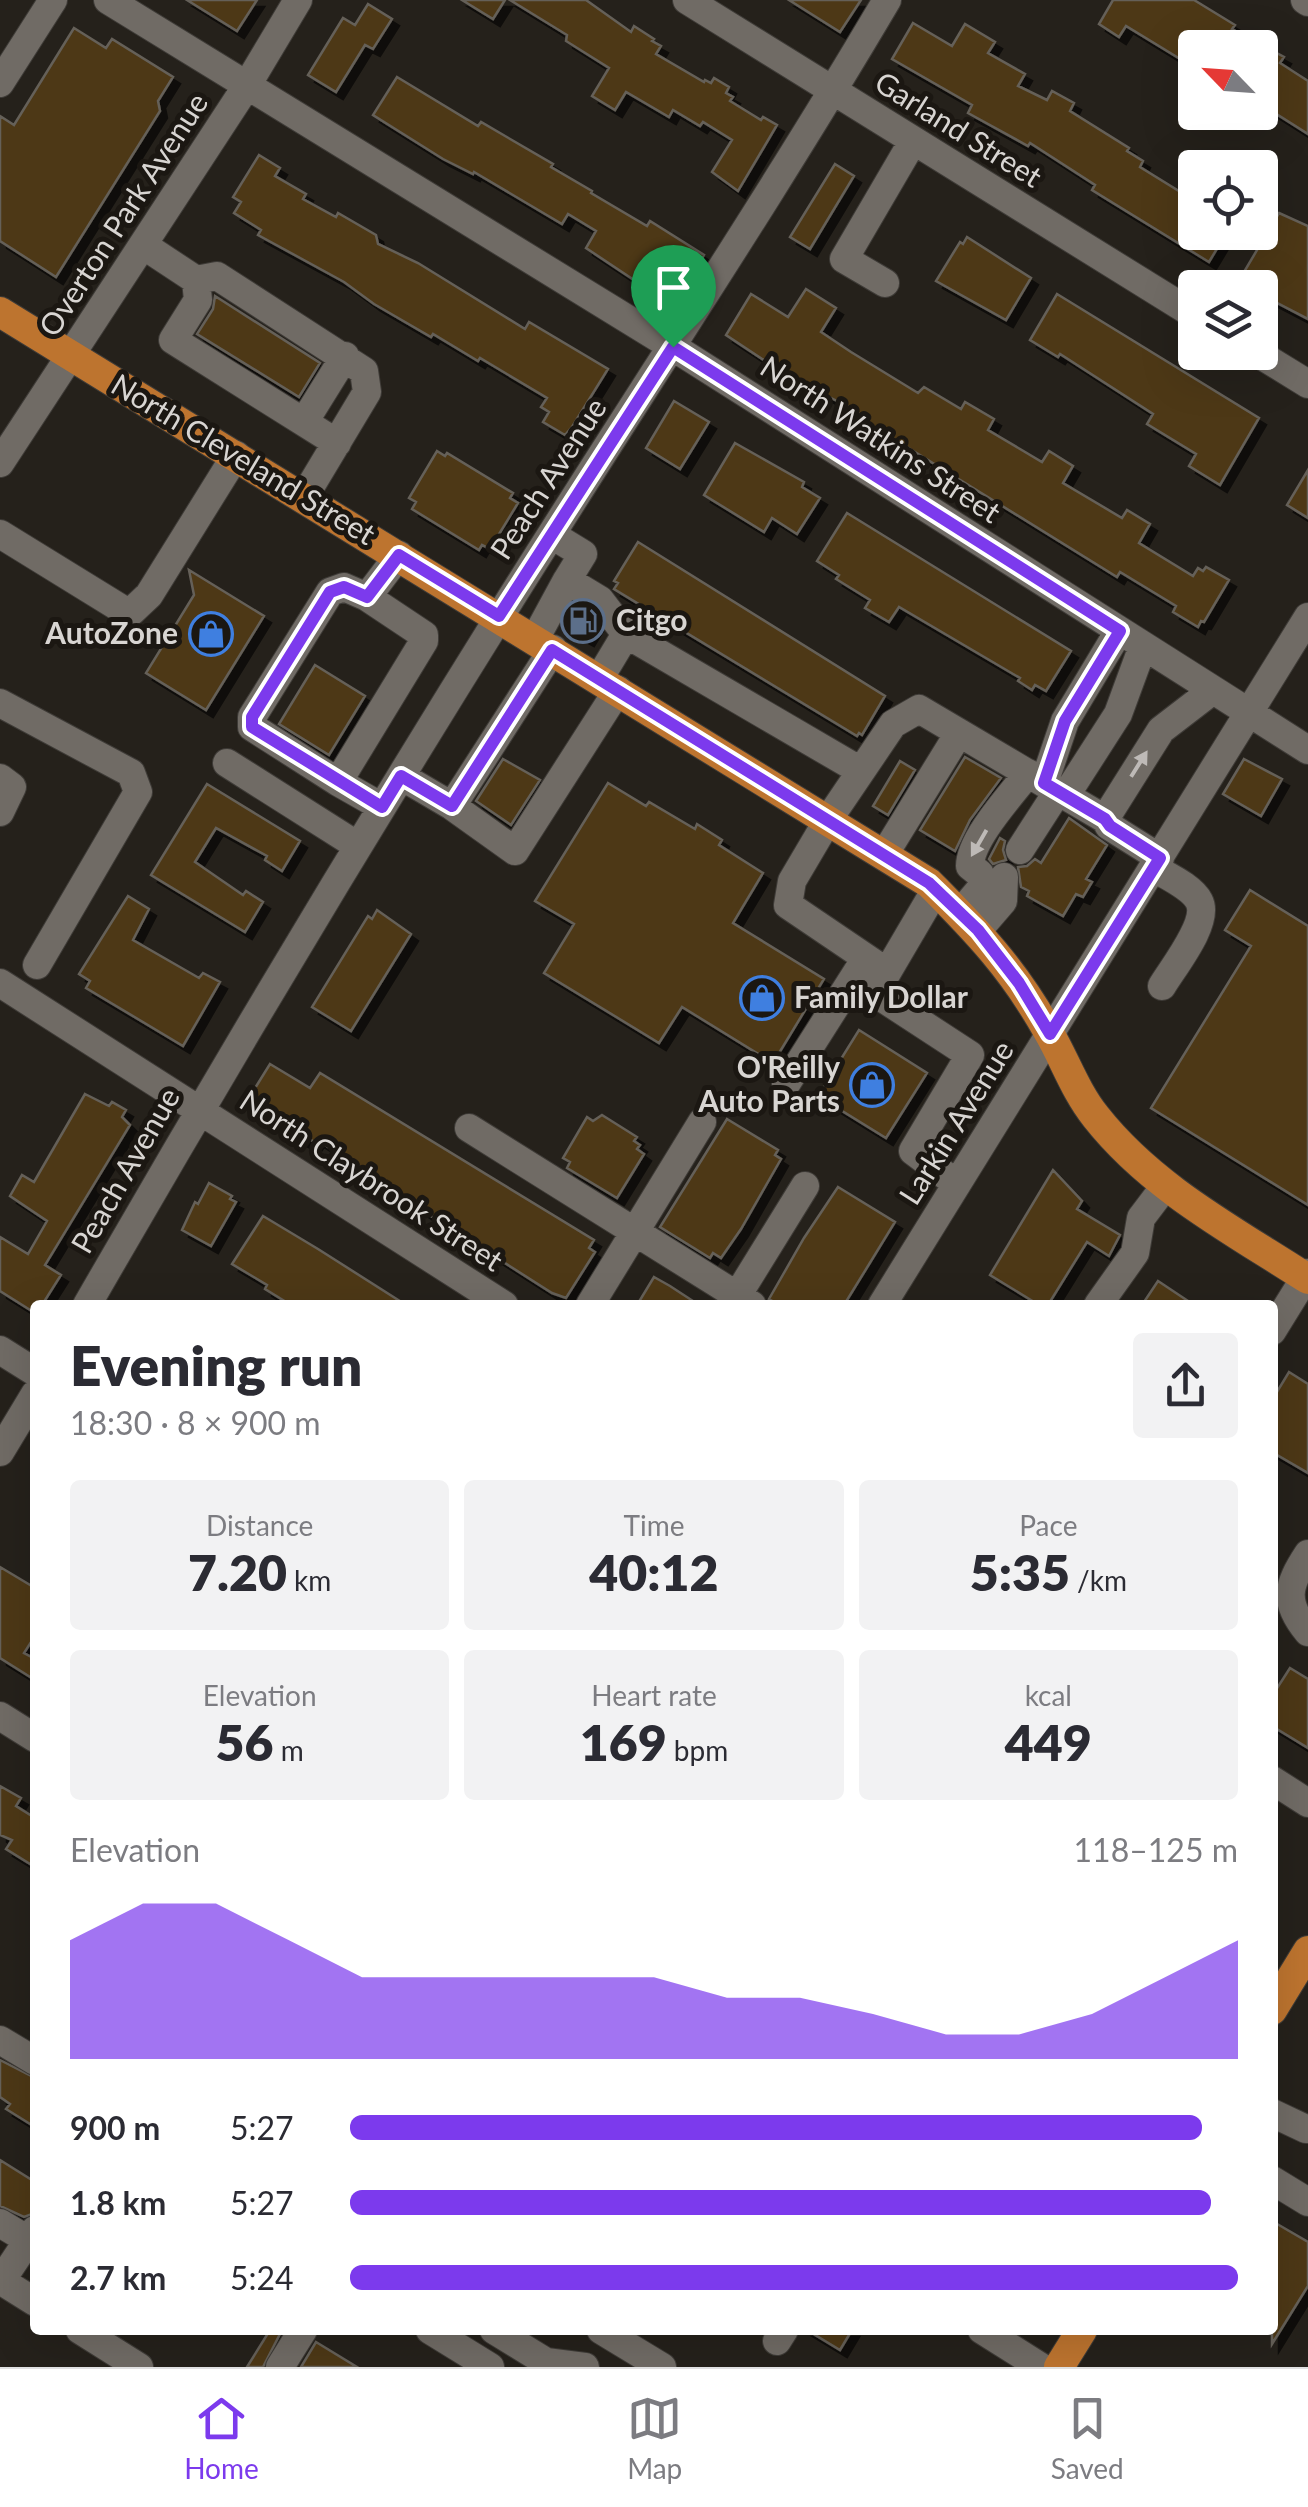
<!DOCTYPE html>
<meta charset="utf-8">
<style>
:root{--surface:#fff;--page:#f2f2f3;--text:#2b2b33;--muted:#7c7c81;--line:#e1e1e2;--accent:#7c3aed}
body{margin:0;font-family:Lato,sans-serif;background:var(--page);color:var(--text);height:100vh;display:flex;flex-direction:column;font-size:38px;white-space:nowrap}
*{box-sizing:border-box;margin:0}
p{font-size:32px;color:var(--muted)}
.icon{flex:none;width:55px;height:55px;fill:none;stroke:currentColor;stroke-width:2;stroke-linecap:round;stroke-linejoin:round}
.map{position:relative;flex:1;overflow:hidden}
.side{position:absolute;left:30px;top:1300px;width:1248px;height:1035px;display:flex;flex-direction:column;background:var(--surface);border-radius:10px;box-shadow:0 10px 40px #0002}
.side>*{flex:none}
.needle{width:65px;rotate:295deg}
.fabs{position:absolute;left:1178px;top:30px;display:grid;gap:20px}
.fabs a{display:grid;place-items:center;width:100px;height:100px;border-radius:10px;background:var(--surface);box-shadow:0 10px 40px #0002;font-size:50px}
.pin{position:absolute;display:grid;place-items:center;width:85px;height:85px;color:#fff;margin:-102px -42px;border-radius:50% 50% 50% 0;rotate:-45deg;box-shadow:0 0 10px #0007}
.pin .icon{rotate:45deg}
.round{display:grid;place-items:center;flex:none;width:105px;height:105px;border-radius:10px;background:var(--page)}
.overview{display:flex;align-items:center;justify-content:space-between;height:170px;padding:0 40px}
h1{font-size:55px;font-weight:800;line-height:75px}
.metrics{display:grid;grid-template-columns:repeat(3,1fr);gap:15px;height:170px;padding:10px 40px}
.metrics div{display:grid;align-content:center;border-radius:10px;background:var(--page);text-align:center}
.metrics b{font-size:50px;font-weight:800}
.metrics small{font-size:28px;font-weight:400}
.metrics p{font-size:28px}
.chart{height:280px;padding:20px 40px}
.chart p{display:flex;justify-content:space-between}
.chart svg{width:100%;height:180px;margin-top:10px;fill:var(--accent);opacity:.7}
ul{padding:0 40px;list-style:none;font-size:32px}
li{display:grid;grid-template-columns:160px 120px 1fr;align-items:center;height:75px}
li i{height:25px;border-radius:12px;background:var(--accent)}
.tab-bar{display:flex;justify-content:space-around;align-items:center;height:140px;border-top:2px solid var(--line);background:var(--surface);font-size:28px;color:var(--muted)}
.tab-bar a{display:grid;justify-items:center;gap:5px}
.tab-bar .current{color:var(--accent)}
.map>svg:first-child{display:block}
.building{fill:#4e3816;stroke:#656059;stroke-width:2.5;filter:url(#shadow)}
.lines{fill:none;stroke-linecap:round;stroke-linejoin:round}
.minor-casing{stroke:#3e3b37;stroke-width:30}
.major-casing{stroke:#3e3b37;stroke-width:32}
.minor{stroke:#706b65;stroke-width:28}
.major{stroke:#bd742f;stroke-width:30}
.oneway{fill:#bebab7}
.route-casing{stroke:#fff;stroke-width:20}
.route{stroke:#7c3aed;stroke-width:12}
.labels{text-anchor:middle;stroke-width:10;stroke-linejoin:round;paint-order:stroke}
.street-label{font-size:30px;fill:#d8d5d2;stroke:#1b1712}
.poi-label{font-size:30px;font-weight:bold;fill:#d8d5d2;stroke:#1b1712;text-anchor:start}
</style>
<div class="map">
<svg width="1308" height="2367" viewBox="0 0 1308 2367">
<defs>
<filter id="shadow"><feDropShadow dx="7" dy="7" stdDeviation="0" flood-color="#0009"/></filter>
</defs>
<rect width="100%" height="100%" fill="#25211b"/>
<!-- building -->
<path class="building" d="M187,0H257L237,31Z
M462,0H505L493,19Z
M510,0H586L631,32L634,26L654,39L652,41L661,46L656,54L704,82L705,80L711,83L714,78L729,87L726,93L733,97L730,101L761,120L763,117L777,125L738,191L712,172L732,140L703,122L700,126L673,110L669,117L626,92L615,110L592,96L609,68L566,41L567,35Z
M789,0H861L840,32Z
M1113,0H1194L1235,25L1232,29L1284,57L1280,63L1308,81V134L1267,108L1276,93L1260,83V48H1195V68L1126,26L1119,37L1099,24Z
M368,4L392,19L373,49L365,45L336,92L308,75L343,18L355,25Z
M913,23L952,46L965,24L995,42L988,53L1025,74L1018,86L1047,100L1052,91L1074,103L1070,111L1129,148L1127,151L1143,161L1140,167L1195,201V232H1227L1209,262L1092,190L1095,185L1030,143L1028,146L968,113L972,105L892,59Z
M74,28L106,48L112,39L173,77L158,101L160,111L56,277L0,241V116L14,125Z
M397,77L478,126L481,122L553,164L551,167L592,191L591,193L647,226L650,221L704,255L679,297L672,292L670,295L643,279L640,284L586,248L596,231L568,214L562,224L474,172L473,174L443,159L373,115Z
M259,155L280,168L275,176L306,194L303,199L336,217L338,213L376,235L378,244L418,263L525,329L529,322L608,369L572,427L565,435L543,422L549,412L541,407L547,398L480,358L478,361L433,334L431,337L374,304L344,282L258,235L261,230L234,213L241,202L233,197Z
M835,164L854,176L810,249L790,237Z
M1279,213L1308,226V319L1260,294V288L1247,286L1252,276L1244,272Z
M967,237L1031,278L1006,320L936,281L960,242L963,244Z
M806,289L836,308L821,332L851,352L918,393L924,387L961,409L965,402L994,419L988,430L1042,462L1049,451L1073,466L1063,483L1122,518L1127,510L1150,524L1139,543L1193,576L1198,568L1203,571L1206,567L1229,580L1204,622L1201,621L1198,627L1173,612L1176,606L1120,572L1117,577L860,418L862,416L851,408L791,378L726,335L751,294L788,317Z
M1057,294L1259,418L1220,485L1189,466L1196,454L1147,424L1153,414L1060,354L1058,357L1030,340Z
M215,296L320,363L299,397L197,334L213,309Z
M674,401L709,422L680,469L646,448Z
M735,443L804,482L802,487L820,498L797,534L772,518L764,532L704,495Z
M437,451L445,456L447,453L513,493L510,498L518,503L490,549L482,545L479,550L412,509L416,502L409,498Z
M1308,470V518L1287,505Z
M847,513L1071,651L1046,691L1035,685L1032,690L1018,681L1020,678L899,607L889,622L865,608L870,600L836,579L839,575L817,561Z
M638,542L885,696L862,735L859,733L857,736L614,589L618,583L614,581Z
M189,570L264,616L206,710L146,673L194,595Z
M576,606L596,624L587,639L565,627Z
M315,665L365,696L329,755L279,724Z
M965,757L1001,778L970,820L955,851L920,830Z
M503,759L540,780L511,825L476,801Z
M1244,759L1282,779L1261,816L1223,794Z
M900,761L915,770L888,815L873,806Z
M608,783L646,806L649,802L695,829L697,824L722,840L719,845L763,873L733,923L824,979L773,1063L682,1007L659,1043L544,973L574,924L535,901Z
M207,784L300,841L282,871L265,860L267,856L216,828L195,862L243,895L246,891L263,902L245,932L151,875Z
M1069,818L1107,845L1086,879L1092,882L1083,897L1076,894L1063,916L1027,896L1029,891L1021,887L1018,867L1027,866L1035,859L1041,863Z
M1000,838L1005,841L1003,850L1006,860L993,864L989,859Z
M1250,890L1308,926V1205L1151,1108L1251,946L1225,930Z
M128,896L149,909L133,940L199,978L203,973L220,982L183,1046L86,988L90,981L79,974Z
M377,910L411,934L351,1031L312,1007L368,916L372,919Z
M859,1030L927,1073L886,1138L818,1096Z
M270,1064L310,1088L320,1073L594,1240L589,1248L595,1252L566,1298L552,1293L390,1190L387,1195L364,1181L368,1172L317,1140L315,1143L310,1139L307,1143L256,1114L260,1109L247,1101Z
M85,1094L109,1106L112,1102L126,1110L122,1117L130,1125L45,1265L61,1275L42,1305H35V1313L0,1291V1237L28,1254L47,1221L10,1196L22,1175L34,1182Z
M602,1115L637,1137L634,1141L640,1145L637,1149L644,1154L617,1198L567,1168L570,1162L563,1158L587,1117L593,1121Z
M727,1119L778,1150L775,1155L781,1159L741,1229L721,1258L713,1253L710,1258L660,1227Z
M1053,1170L1082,1201L1077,1209L1120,1235L1109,1256L1087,1242L1048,1305H1039L990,1275Z
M209,1183L232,1196L230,1199L236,1202L211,1246L182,1230L195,1202L198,1204Z
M838,1187L895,1222L844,1305H779L769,1299L804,1238Z
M263,1216L318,1249L406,1305H291L265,1289L267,1285L232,1264Z
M654,1277L670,1286L699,1305H637Z
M1158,1281L1194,1305H1142Z
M1289,1372L1308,1384V1473L1272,1452V1400Z
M0,1567L35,1588V1636L24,1653L35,1659V1680L0,1658Z
M1290,1668L1308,1679V1748L1272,1726V1696Z
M0,1786L21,1798L16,1806L35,1818V1867L6,1849L12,1840L0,1835Z
M0,2060L35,2078V2127L6,2109L10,2104L0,2097Z
M0,2160L35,2182V2213L24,2217L0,2206Z
M1272,2221L1308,2242V2286L1272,2344Z
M270,2330H282L263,2367H247Z
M807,2330H852L840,2350Z
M316,2342L357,2367H301Z"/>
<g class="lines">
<!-- minor casing -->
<g class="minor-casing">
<path id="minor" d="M108,0L673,347L1308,750
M687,0L1195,315
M1305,0L1308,2
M0,83L53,0
M143,245L196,280L217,276L364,371L367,392L304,497
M196,280L198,300L173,340L337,443
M885,283L844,259L913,141
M1256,352L1308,384
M304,422L345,356
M0,463L246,87L298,0
M0,534L125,611H132L149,595L236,455
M552,535L583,554L567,580
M535,639L567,580L600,600L626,634
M599,679L626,634L861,771
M0,703L131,773L138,792L37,965
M227,763L358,846
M401,776L452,806L553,649
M0,778L12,787L0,812
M338,782L252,727V717L330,592L344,587L367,597
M1044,783L1065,721L1119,631
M1066,795L1118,714L1143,646
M452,806L515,851L618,690
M382,807L338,782L424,641V635L367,597L399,555
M1020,850L1058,791
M884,855L959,733
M1160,858L1109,826L1105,819L1161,730L1213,690
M1154,868C1167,876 1192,887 1199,901C1210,922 1174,966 1162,986
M936,889L875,993L970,1055L913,1151L957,1184
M960,913L983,886L980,874L970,866C970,839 1012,794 1028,773
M978,930L1003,901L1004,877
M887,972L788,905L792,881L828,820L893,724L919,709L1105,819
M0,983L504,1305
M786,1084L866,958
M469,1128L752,1305
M737,1296L805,1186
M87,1305C220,1074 357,845 498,619C627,412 763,210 887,0
M590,1305L702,1122
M882,1305L1308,617
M1098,1305L1135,1253L1141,1218L1166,1185
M1272,1331L1308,1273
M0,1350L35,1372
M0,1452L35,1394
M1308,1554C1287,1586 1283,1602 1308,1632
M0,1716L35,1738
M1272,1780L1308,1803
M0,2040L35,2061
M1272,2113L1306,2129
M1272,2180L1308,2202
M0,2223L28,2240
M0,2280L35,2302
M1,2281L35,2230
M80,2330L139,2367
M430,2330L490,2367
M494,2330L546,2362L585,2367
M601,2330L662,2367
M982,2330L1041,2367
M777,2341L784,2330
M280,2367L303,2330"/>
</g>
<!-- major casing -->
<g class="major-casing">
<path id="major" d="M0,312L929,883C978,932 1014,970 1048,1031C1065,1060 1075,1091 1096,1117C1152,1188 1234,1231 1308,1279
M1272,2010L1308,1951
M1059,2367L1082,2330"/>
</g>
<!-- minor -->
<use href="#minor" class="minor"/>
<!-- major -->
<use href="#major" class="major"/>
</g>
<!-- one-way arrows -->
<defs><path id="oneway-solid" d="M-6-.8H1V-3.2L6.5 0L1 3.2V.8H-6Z" transform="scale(2.5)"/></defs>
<g class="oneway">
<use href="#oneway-solid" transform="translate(1139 764) rotate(-58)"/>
<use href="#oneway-solid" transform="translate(979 843) rotate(120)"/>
</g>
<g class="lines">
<!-- route casing -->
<g class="route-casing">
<path id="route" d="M673,347L1120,631L1065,721L1044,783L1105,819L1110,826L1160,858L1050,1034L1019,983L978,930L929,883L552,650L452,806L401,776L382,807L252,727V717L330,592L344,587L367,597L399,555L499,616Z"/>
</g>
<!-- route -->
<use href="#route" class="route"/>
</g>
<!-- icons -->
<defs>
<g id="fuel-ring" transform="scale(2.25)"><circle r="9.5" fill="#1b1712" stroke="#5c6f8a" stroke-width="1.5"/><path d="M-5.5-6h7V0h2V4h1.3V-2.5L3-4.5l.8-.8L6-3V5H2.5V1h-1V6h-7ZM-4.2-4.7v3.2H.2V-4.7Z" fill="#5c6f8a"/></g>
<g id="shop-ring" transform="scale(2.25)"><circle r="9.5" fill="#1b1712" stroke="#3f7fe0" stroke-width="1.5"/><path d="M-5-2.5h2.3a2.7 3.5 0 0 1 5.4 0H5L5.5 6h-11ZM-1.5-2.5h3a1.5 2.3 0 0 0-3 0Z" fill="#3f7fe0"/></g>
</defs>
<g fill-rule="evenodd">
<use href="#fuel-ring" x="583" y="621"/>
<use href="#shop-ring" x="211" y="634"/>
<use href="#shop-ring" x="762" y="998"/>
<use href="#shop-ring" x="872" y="1085"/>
</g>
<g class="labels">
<!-- street labels -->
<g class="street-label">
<text transform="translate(958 130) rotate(32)" y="10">Garland Street</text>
<text transform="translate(124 215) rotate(-57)" y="10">Overton Park Avenue</text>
<text transform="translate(880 440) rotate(33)" y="10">North Watkins Street</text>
<text transform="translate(243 460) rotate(31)" y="10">North Cleveland Street</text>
<text transform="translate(549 479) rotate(-57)" y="10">Peach Avenue</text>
<text transform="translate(957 1123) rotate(-58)" y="10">Larkin Avenue</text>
<text transform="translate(126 1171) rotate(-60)" y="10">Peach Avenue</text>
<text transform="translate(371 1181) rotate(33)" y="10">North Claybrook Street</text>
</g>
<!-- poi labels -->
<g class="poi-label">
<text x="616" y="631">Citgo</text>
<text x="178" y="644" text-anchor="end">AutoZone</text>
<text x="794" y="1008">Family Dollar</text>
<text x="840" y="1078" text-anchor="end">O'Reilly<tspan x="840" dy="34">Auto Parts</tspan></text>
</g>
</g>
</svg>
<div class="fabs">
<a><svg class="needle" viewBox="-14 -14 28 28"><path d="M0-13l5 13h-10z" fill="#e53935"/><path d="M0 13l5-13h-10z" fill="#7c7c81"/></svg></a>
<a><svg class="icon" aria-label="locate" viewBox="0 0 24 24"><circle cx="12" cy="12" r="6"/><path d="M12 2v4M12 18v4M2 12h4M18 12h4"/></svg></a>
<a><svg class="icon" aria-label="layers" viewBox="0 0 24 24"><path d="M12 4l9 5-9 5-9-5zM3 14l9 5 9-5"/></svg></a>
</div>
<div class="pin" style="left:673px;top:347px;background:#1e9e55"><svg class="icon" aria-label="arrive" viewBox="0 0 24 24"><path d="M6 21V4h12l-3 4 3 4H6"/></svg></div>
<section class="side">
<div class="overview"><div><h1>Evening run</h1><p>18:30 · 8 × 900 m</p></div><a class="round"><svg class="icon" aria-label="share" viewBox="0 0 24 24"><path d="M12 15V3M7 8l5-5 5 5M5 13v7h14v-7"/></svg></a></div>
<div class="metrics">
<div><p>Distance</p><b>7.20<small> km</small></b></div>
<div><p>Time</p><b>40:12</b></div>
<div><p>Pace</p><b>5:35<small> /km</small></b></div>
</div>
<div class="metrics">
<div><p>Elevation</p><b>56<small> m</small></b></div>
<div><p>Heart rate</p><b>169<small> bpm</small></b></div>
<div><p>kcal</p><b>449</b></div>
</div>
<div class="chart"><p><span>Elevation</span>118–125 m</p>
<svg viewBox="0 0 160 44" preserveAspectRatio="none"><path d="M0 44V15L10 6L20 6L30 15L40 24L50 24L60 24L70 24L80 24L90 29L100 29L110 33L120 38L130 38L140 33L150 24L160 15V44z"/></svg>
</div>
<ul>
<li><b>900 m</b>5:27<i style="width:96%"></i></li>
<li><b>1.8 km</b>5:27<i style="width:97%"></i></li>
<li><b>2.7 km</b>5:24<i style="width:100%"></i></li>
</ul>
</section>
</div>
<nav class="tab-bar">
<a class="current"><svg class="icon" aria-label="home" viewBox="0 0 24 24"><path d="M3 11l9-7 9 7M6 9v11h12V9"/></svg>Home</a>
<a><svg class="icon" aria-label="map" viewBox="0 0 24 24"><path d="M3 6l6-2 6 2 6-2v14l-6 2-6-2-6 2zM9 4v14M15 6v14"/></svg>Map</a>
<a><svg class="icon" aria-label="saved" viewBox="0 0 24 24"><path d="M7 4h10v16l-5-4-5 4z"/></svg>Saved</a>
</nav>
